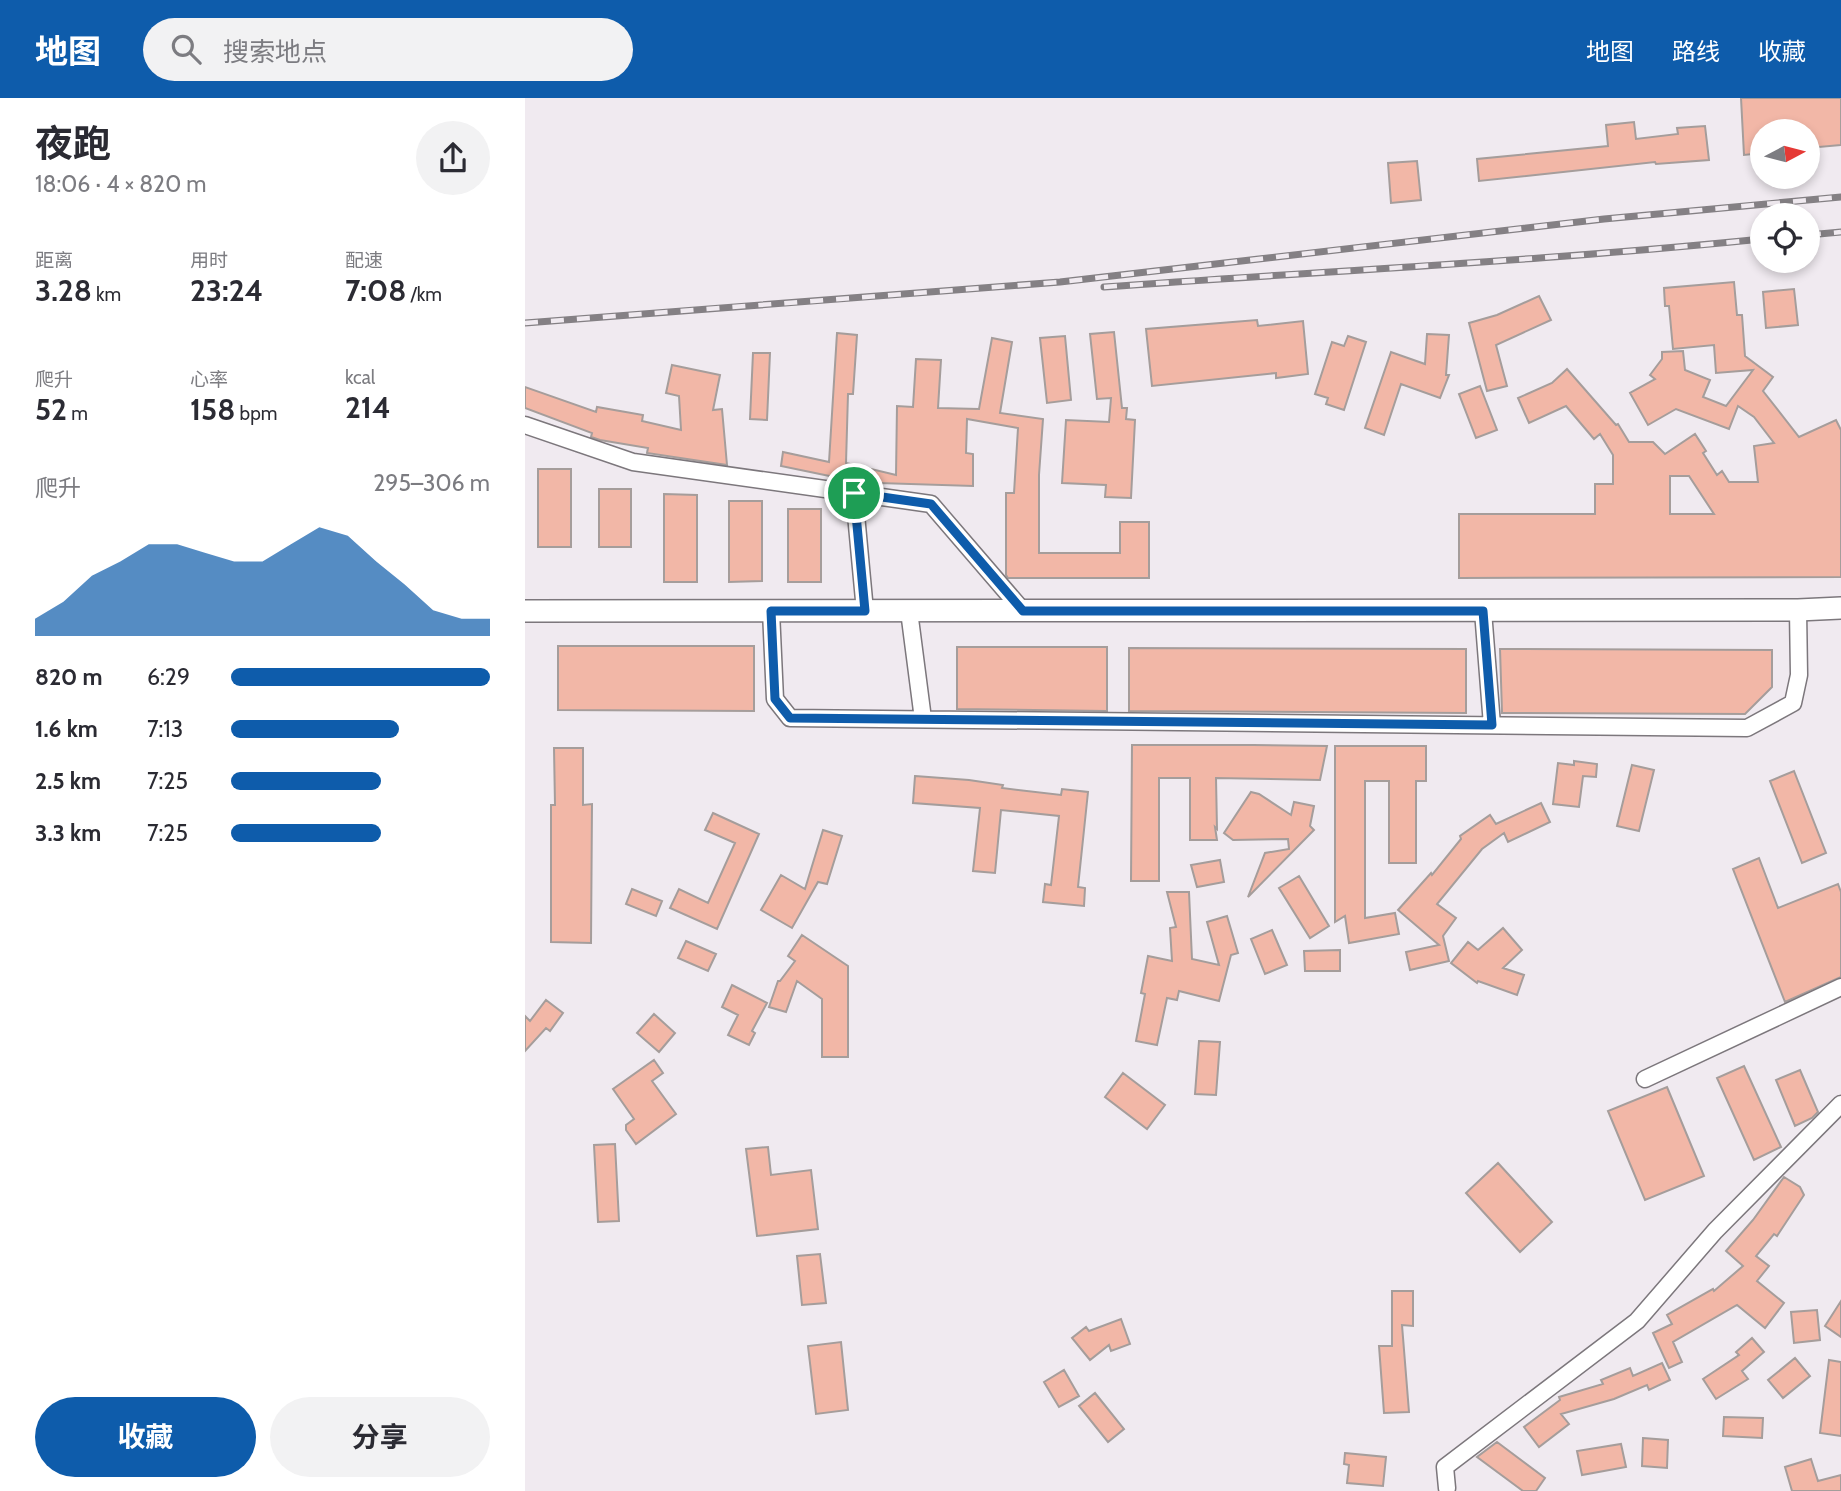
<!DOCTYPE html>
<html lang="zh">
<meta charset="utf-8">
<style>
:root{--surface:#fff;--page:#f2f2f3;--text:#2b2b33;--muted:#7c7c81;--accent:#0e5cab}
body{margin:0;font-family:Cabin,"Noto Sans SC",sans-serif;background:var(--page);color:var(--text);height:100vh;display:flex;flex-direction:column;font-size:26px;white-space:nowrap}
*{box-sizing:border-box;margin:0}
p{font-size:23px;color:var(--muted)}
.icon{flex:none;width:38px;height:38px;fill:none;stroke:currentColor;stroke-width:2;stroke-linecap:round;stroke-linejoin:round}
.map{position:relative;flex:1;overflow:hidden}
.drawer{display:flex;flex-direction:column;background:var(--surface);width:525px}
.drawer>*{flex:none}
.needle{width:46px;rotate:83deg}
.fabs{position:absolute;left:1225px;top:21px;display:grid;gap:14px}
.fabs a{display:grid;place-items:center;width:70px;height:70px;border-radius:50%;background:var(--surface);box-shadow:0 4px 10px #0003;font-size:35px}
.pin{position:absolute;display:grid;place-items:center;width:60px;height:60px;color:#fff;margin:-30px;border:4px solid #fff;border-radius:50%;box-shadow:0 2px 7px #0007}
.round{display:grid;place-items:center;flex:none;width:74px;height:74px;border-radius:37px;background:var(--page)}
.overview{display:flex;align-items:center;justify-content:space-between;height:119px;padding:0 35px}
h1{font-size:38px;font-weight:700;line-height:52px}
.stats{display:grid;grid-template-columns:repeat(3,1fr);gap:10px;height:119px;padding:7px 35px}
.stats div{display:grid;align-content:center}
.stats b{font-size:30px;font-weight:700}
.stats small{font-size:19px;font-weight:400}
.stats p{font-size:19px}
.chart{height:196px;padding:14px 35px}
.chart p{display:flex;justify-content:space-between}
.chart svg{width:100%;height:126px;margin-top:7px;fill:var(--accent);opacity:.7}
.primary-button{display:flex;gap:14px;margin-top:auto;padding:14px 35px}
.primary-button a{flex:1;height:80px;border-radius:42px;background:var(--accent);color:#fff;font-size:28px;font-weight:700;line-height:80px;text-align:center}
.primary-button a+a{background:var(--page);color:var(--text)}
ul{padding:0 35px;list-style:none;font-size:23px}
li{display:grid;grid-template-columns:112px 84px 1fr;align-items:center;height:52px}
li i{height:18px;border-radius:9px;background:var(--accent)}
header{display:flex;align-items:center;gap:42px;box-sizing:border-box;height:98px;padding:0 35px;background:var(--accent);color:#fff}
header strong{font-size:33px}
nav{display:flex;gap:38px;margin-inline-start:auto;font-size:24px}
.search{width:490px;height:63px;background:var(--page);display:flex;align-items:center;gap:18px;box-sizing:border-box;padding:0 24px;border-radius:38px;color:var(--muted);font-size:26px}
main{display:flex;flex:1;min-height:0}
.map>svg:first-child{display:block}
.building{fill:#f2b7a7;stroke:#a59d9b;stroke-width:2;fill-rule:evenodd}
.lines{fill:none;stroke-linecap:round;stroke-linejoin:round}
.minor-casing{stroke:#7c777c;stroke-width:19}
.major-casing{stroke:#7c777c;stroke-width:24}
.minor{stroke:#fff;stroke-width:16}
.major{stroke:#fff;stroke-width:21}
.rail-casing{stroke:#848084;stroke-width:7}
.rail{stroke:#f0eaf0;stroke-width:4.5;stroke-dasharray:13;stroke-linecap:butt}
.route-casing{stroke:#fff;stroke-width:14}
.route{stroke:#0e5cab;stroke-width:9}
</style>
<header>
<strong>地图</strong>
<div class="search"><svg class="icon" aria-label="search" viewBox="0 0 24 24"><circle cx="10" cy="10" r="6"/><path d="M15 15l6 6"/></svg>搜索地点</div>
<nav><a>地图</a><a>路线</a><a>收藏</a></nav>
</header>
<main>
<section class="drawer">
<div class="overview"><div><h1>夜跑</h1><p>18:06 · 4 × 820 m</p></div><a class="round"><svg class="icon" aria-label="share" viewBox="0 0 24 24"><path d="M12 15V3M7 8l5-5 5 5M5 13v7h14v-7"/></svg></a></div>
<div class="stats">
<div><p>距离</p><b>3.28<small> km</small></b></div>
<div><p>用时</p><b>23:24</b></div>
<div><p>配速</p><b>7:08<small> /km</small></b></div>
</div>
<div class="stats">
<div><p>爬升</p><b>52<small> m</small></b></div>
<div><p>心率</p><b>158<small> bpm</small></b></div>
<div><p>kcal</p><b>214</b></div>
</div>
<div class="chart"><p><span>爬升</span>295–306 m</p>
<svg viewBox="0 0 160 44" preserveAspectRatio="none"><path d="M0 44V38L10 32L20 23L30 18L40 12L50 12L60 15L70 18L80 18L90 12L100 6L110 9L120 18L130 26L140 35L150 38L160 38V44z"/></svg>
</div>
<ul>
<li><b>820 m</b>6:29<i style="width:100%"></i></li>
<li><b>1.6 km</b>7:13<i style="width:65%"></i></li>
<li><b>2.5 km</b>7:25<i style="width:58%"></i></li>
<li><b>3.3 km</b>7:25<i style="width:58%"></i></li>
</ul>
<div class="primary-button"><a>收藏</a><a>分享</a></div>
</section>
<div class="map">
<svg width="1316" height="1393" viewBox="0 0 1316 1393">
<rect width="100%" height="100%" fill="#f0eaf0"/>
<!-- building -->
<path class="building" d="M1216,0H1316V47L1283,50V33H1237V55L1219,57Z
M1109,24L1111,41L1153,36L1152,30L1180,28L1184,62L1131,66L1130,64L954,83L952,61L1083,48L1081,27Z
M892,63L896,102L866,105L863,65Z
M1209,184L1212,217H1217L1220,258L1248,279L1238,293L1274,339L1311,322L1316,332V479L934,480V416H1070V386H1088V357L1075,336L1069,341L1041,308L1004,325L993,300L1027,285L1042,271L1091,327L1093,326L1104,344H1128L1140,356L1170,336L1181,353L1178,355L1192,377L1197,373L1204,384H1233L1229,348L1249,345L1229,319L1213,308L1204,331L1151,311L1123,327L1105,295L1130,281L1125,277L1137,261V254L1158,253L1160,272L1185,282L1178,299L1201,308L1228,272L1191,275L1189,247L1148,251L1144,208H1140L1139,190ZM1145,378H1164L1189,416H1145Z
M1269,191L1273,227L1241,230L1238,194Z
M1014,198L1026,222L971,247L982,288L962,293L944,225L972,217Z
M732,222L733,228L778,223L783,276L751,280V275L627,288L621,231Z
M589,234L597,310H602L601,321L610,322L606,400L580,399L581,387L537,385L541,322L584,324L586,300L572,301L565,236Z
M312,235L332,237L328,296H323L321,365L371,377L372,308L388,309L391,261L416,262L413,310L454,311L467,240L487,244L475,315L518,321L514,377V455H595V424H624V480H483L481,477V395H489L493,330L442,321L441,355L448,356V388L354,385L353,388L256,368L258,354L304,364Z
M902,236L924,237L921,277H924L915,300L876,286L859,337L840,330L866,254L900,266Z
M540,238L546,302L522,305L515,240Z
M823,238L841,244L819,312L801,306L803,300L790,296L807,244L819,248Z
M228,255H245L242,322L225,321Z
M147,267L195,277L188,312L197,311L202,367L122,355L123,350L75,342L66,339L67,335L0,310V289L71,314L72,309L118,317L117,323L156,332L154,298L141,295Z
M955,288L972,332L951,340L934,296Z
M13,371H46V449H13Z
M74,391H106V449H74Z
M139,396L172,397V484H139Z
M204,403H237V483L204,484Z
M263,411H296V484H263Z
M33,548H229V613L33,612Z
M432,549H582V613L432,611Z
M604,550L941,551V615L604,613Z
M975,551L1247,552V589L1220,616L977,615Z
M607,647H728L802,648L795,682L691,680L692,731L690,729L692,742H665V680H634V783H606Z
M810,648H901V683H891V765H864V683H840V820L870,815L874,836L824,845L820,818L810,824Z
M29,650H58V707L67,706L66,845L26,844V707H30Z
M1049,663L1072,666L1071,679L1058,678L1054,709L1028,706L1033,665L1049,667Z
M1107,667L1129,672L1114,733L1092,728Z
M1269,673L1301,755L1277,765L1245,683Z
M390,678L444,682L478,687L477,690L536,697L537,691L563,694L553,789L560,790L559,808L518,804L520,786L526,787L534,718L476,712L470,775L448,773L455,710L388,705Z
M726,694L734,696L766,717L769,704L789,708L785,728L789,732L723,799L740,755L764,751L763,741L708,742L699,735Z
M1016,705L1025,724L983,744L979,735L957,751L912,806L931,820L918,838L924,863L885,872L881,854L914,847L873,812L906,775L907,777L936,741L935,738L965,717L971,726Z
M188,715L234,736L192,831L145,810L154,791L183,805L210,745L180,732Z
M298,732L317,738L302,786L293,784L267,830L236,812L256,777L280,791Z
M1234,760L1253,810L1313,786L1316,794V879L1260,904L1208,771Z
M695,762L699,784L672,789L666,767Z
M774,778L804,828L785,840L754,790Z
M107,791L137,803L131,818L101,806Z
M642,794H664L667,861L694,867L682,824L702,818L713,855L706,857L694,903L654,893L652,902L642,900L632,947L611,943L620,896L616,895L623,858L647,863L645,830L651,829Z
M978,830L997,852L978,870L999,877L992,897L953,883L952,885L926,865L943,844L953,852Z
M747,832L762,867L740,876L726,841Z
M277,837L323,868V959H297V901L272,883L261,914L244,909L253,883H255L270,863L263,858Z
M161,843L191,856L183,873L153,860Z
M815,852V873H780L779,853Z
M207,887L242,905L227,933L230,935L224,947L203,937L213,917L197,909Z
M21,902L38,915L25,933L21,930L0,953V918L5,923Z
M129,916L150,935L134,954L112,935Z
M674,943L695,944L691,997L670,996Z
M129,962L138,975L127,983L151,1016L111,1046L101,1032V1027L109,1021L88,991Z
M1219,968L1256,1049L1229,1062L1192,980Z
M1275,972L1293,1014L1287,1020L1270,1028L1251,982Z
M598,975L640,1007L622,1031L580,999Z
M1142,989L1179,1078L1120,1102L1083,1013Z
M90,1046L94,1123L73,1124L69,1047Z
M243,1049L246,1077L286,1072L293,1131L232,1138L221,1051Z
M973,1065L1027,1124L995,1154L941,1095Z
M1259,1079L1275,1089L1279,1097L1252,1138L1249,1136L1231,1158L1244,1168L1232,1183L1259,1205L1240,1230L1212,1207L1148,1244L1157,1264L1144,1270L1128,1235L1147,1226L1142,1217L1188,1191L1189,1193L1218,1168L1201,1153L1228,1122Z
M295,1156L301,1205L277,1207L272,1158Z
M867,1193H888V1228L877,1227L884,1314L859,1315L854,1248H867Z
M1316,1203V1239L1300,1228Z
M1292,1212L1295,1242L1269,1245L1266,1214Z
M596,1221L605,1246L586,1253L584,1247L565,1262L547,1240L561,1229L564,1233Z
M1227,1240L1239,1254L1217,1273L1223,1281L1191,1301L1178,1281L1214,1257L1211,1254Z
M316,1244L323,1312L291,1316L283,1248Z
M1270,1260L1285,1278L1258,1300L1243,1282Z
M1304,1262L1316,1264V1338L1295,1335Z
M1137,1265L1145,1282L1124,1292L1122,1287L1089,1301L1036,1316L1044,1326L1014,1349L999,1329L1035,1302L1034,1299L1078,1286L1076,1282L1105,1270L1108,1278Z
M539,1272L554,1298L534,1309L519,1284Z
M570,1295L599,1331L583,1344L554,1308Z
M1199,1319L1238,1320L1237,1340L1198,1338Z
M1118,1340L1143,1342L1142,1370L1117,1368Z
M972,1344L1020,1380L1011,1393H998L952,1359Z
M1096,1346L1101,1369L1057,1377L1052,1353Z
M820,1355L861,1359L858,1388L822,1385L824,1367L819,1366Z
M1286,1361L1293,1383L1316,1377V1393H1267L1260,1369Z"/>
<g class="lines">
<!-- minor casing -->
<g class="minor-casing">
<path id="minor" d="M0,327L108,364L406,406L498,513
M329,395L340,513
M246,513L250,601L265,620L1222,630L1268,605L1274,577L1273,512
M384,513L398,621
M958,513L967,627
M1120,981L1316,889
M922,1390L920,1369L1112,1223L1190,1133L1316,1006"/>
</g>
<!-- major casing -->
<g class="major-casing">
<path id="major" d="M0,513L1273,512L1316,510"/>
</g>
<!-- minor -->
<use href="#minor" class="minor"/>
<!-- major -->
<use href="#major" class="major"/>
<!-- rail casing -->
<g class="rail-casing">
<path id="rail" d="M1283,137L1316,134
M579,189C799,173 1019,163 1237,141
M0,225L535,184L1079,121L1316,99"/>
</g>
<!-- rail -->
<use href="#rail" class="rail"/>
</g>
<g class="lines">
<!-- route casing -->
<g class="route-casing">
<path id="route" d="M329,395L406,406L498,513H958L967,627L265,620L250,601L246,513H340Z"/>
</g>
<!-- route -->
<use href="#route" class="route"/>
</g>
</svg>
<div class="fabs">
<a><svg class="needle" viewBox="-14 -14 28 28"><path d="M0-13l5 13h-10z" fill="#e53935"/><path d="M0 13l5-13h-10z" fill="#7c7c81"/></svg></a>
<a><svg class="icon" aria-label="locate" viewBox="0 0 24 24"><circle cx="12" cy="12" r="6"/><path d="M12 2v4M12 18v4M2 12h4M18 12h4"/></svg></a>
</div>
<div class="pin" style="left:329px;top:395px;background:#1e9e55"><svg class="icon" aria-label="arrive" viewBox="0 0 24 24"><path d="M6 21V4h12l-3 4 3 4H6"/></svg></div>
</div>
</main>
